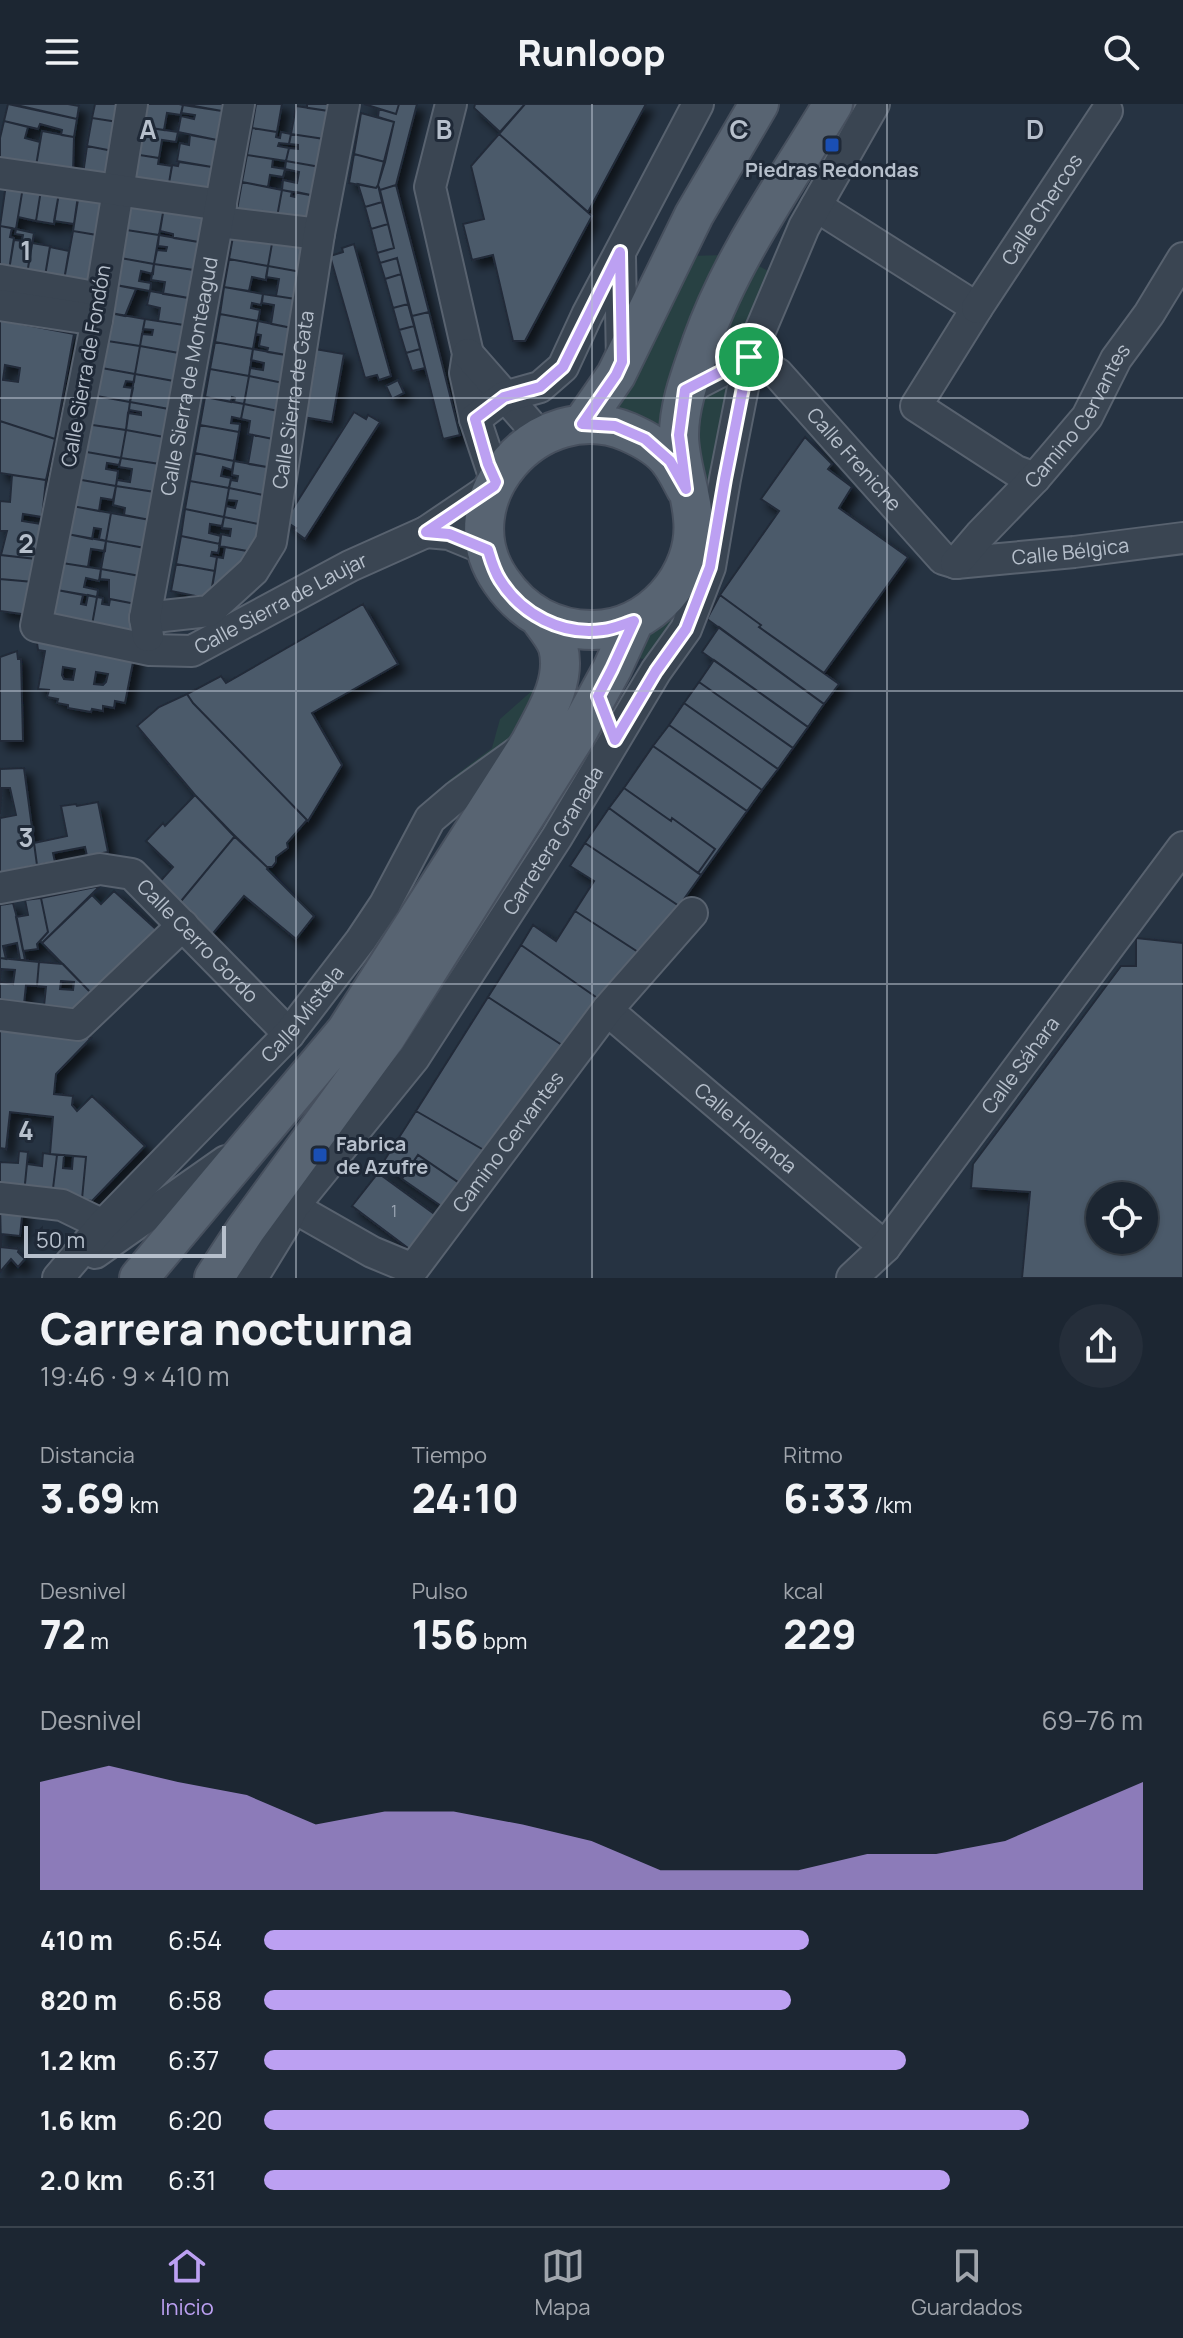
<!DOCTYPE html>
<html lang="es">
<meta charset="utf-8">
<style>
:root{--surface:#1c2632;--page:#252e3a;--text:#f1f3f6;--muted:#a0a5ac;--line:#3a434d;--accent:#bca0f2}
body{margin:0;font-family:Manrope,sans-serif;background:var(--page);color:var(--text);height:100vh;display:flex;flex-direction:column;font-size:30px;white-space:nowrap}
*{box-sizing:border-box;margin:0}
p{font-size:26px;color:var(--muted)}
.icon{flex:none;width:44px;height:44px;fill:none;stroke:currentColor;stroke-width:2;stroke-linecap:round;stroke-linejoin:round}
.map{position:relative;height:1174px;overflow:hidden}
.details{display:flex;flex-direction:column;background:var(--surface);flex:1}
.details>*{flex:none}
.fabs{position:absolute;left:1086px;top:1078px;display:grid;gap:16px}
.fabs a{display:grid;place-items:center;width:72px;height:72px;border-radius:50%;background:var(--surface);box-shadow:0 2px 6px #0004,0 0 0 2px var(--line);font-size:40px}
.scale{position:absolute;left:24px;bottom:20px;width:202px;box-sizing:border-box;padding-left:8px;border:4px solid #b7c0cc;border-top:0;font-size:22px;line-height:28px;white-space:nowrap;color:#b7c0cc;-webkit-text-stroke:6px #1f2937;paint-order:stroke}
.pin{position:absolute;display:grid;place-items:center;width:68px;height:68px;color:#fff;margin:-34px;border:4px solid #fff;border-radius:50%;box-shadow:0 2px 8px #0007}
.round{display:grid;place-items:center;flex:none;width:84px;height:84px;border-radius:42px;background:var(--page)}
.head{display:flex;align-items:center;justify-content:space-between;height:136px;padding:0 40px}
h1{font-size:44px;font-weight:800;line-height:60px}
.figures{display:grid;grid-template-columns:repeat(3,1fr);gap:12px;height:136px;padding:8px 40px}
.figures div{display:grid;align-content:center}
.figures b{font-size:40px;font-weight:800}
.figures small{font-size:22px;font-weight:400}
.figures p{font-size:22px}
.chart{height:224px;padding:16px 40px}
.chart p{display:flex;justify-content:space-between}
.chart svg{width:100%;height:144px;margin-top:8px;fill:var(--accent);opacity:.7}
ul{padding:0 40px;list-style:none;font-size:26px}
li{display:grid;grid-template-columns:128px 96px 1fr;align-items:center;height:60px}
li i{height:20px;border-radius:10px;background:var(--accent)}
header{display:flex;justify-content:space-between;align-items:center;height:104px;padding:0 40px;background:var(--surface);font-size:36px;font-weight:800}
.tabs{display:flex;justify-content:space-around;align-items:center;height:112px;border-top:2px solid var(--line);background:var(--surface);font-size:22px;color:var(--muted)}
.tabs a{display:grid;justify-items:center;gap:4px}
.tabs .active{color:var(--accent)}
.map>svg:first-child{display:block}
.green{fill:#284143}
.building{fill:#4c5a6b;stroke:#212b39;stroke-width:2;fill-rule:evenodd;filter:url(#shadow)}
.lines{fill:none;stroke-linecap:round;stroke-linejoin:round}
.minor-casing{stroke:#58626f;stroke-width:34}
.major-casing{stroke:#47505e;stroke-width:42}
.minor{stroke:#3a4552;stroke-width:30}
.major{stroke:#586472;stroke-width:38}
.route-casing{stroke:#fff;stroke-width:16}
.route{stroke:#bca0f2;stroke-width:10}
.grid{fill:none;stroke:#b7c0cc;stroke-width:2;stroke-opacity:0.55}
.transit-dot{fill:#1a4fb4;stroke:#1f2937;stroke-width:3}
.labels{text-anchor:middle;stroke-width:6;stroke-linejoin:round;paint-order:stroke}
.number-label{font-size:16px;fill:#9ca6b4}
.poi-label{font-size:20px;font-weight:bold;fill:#b7c0cc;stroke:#1f2937}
.street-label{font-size:20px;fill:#b7c0cc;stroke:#1f2937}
.grid-label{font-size:26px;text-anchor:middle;font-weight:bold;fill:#b7c0cc;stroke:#1f2937;stroke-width:6;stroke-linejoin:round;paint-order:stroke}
</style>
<header><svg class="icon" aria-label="menu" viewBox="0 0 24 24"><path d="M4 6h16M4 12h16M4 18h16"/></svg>Runloop<svg class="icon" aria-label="search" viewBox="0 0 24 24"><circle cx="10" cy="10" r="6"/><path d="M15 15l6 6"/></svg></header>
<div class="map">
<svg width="1183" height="1174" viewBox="0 0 1183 1174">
<defs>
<filter id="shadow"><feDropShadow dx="7" dy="7" stdDeviation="4" flood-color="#0009"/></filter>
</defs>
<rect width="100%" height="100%" fill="#263342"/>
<!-- green -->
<path class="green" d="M724,151L663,334L612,307L689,152Z
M753,159L776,171L760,210L741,233L704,264Z
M725,281H731L719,324L711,366L708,413L685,495L648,555L626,554L668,500L690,347L703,293Z
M543,577C528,606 512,639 485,659C474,668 460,675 448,683V677L492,644L500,615Z"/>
<!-- building -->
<path class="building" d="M8,0L77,15L74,33L61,31L62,26L40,20L38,25L4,17Z
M12,0H68L79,2L77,15Z
M95,0H121L118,18L92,14Z
M142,0H179L183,1L181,11L167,9L164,26L138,22Z
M183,0H223L222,7Z
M256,0H282L277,28L252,24Z
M307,0H337L336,8L307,4Z
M364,0H399L396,10Z
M399,0H417L396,81L380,86L378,81L394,18L378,13L379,5L396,10Z
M475,0H525L500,28L474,4Z
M525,0H646L588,108L499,30Z
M183,1L222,7L217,36L178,28L181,12L194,15L195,11L181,9Z
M296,2L336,8L331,36L291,30Z
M361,9L394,18L385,58L354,50Z
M92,14L118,18L113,47L87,42Z
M4,17L28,23L25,34L40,38L36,62L0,55V34Z
M138,22L178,28L176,38L162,36L159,54L133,50Z
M252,24L277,28L276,33L280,34L281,28L291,30L289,40L279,39L278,42L289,44L286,57L247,51Z
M42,27L74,33L73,68L36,62Z
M291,30L331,36L326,64L286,57L289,44L298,45V41L289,40Z
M499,30L592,112L525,237H513L493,151L472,156L463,120L484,115L471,62Z
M190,31L217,36L212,63L177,57L180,39L189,41Z
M87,42L113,47L108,75L83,70Z
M133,50L159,54L158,60L172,62L168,85L128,78Z
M354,50L385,58L378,81L376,84L349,79Z
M247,51L273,55L272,63L285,65L283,73L270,71L268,83L242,78Z
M286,57L326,64L321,93L282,86L283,76L297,79L299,68L285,65Z
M179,58L212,63L207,92L168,85L172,61L178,62Z
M242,78L282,86L277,113L237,106Z
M6,80L23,83L16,125L0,122Z
M358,80L376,84L378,81L382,98L365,103Z
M396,81L429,208L412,212L397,154L380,159L377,149L394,144L380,86Z
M23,83L41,86L36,117L18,113Z
M41,86L59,89L54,120L36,117Z
M282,86L292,88L291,92L295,93L296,88L321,93L316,120L277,113Z
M59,89L78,92L74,120L54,117Z
M79,89L104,93L97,131L73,127Z
M125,97L164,103L159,131L120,125Z
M382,98L388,120L371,125L365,103Z
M164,103L203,110L199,138L173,134V130L160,127Z
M388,120L394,144L377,149L371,125Z
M0,122L12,124L10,133L14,134L9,166L0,165Z
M16,125L34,129L27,170L9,166L14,136L22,137L23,131L15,130Z
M120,125L159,131L154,160L115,153Z
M73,127L97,131L89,180L64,176Z
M234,127L273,134L268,162L229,155Z
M159,131L199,138L194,166L154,160L157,146L166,147L167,143L158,142Z
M273,134L312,141L307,169L268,162Z
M32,139L50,142L45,172L27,170Z
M354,140L391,272L379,276L377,271L365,274L330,152L343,148L342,144Z
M50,143L69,147L64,176L45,172Z
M115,153L154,160L153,170L141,167L139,177L151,179L150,187L110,180Z
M397,154L401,170L385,175L380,159Z
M229,155L268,162L266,176L252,173L249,187L224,183Z
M154,160L194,166L189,194L163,190L165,178L151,176Z
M268,162L307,169L302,196L276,192L279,175L266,173Z
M401,170L408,200L393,204L385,175Z
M110,180L136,185L125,212L105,208Z
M224,183L263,190L261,201L252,199L251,204L260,206L258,217L220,210Z
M150,187L189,194L184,221L158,217L160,204L147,201Z
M263,190L302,196L297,225L271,220L274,201L262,199Z
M408,200L414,222L399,226L393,204Z
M105,208L145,215L140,242L101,236Z
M429,208L460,331L443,335L412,212Z
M220,210L258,217L253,245L215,238Z
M145,215L184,221L179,249L140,242L142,230L152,231L153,226L143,225Z
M0,216L74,230L55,335L0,317ZM5,261L20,264L18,278L3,276Z
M258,217L297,225L292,252L267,248L268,244L259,242L261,231L256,230Z
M414,222L420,245L406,249L399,226Z
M101,236L140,242L135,270L96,263Z
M215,238L253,245L249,272L210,265Z
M140,242L179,249L174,277L135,270Z
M253,245L292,252L288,280L249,272L250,264L263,266L264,259L251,256Z
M315,245L344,250L332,318L303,313L314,264H312Z
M420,245L425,264L412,267L406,249Z
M96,263L135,270L134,278L126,277L124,283L133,284L130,298L91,291Z
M210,265L249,272L244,300L234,298L235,294L232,293L231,298L205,293Z
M135,270L174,277L169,305L130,298Z
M249,272L288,280L283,308L244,300Z
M398,276L404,289L392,295L386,282Z
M91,291L130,298L126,326L86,320Z
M205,293L244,300L241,315L232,313L231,319L240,320L239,328L200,321Z
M130,298L169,305L164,333L126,326L128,309L141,311V308L129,306Z
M244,300L283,308L278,336L248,330L250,317L241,315Z
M354,308L366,315L368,311L380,318L305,435L294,427L296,424L285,417Z
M0,317L55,335L46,376L0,369Z
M86,320L126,326L121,354L81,347Z
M200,321L239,328L234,357L195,349Z
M126,326L164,333L160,360L121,354Z
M253,331L278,336L273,364L248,360Z
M805,333L832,360L828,365L852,383L839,404L908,453L824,569L759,523L761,521L720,491L779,407L761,395Z
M81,347L121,354L119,361L107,359L106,365L118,367L116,382L76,375Z
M195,349L234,357L232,366L223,363L221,372L231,374L229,384L190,377Z
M121,354L160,360L155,388L116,382L117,376L130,378L132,365L119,363Z
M234,357L273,364L268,392L229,384L231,376L237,377L238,372L232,371Z
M12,371L46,376L42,413L23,410L22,417L41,420L36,455L1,451L7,427H0V397L10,398Z
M76,375L116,382L113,396L101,394L99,407L72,402Z
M190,377L229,384L224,413L185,405Z
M116,382L155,388L150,416L124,411L125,404L113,401Z
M229,384L268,392L263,421L224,413L226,402L235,404L237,397L227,396Z
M72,402L111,409L106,437L99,435L101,425L94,424L92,435L67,430Z
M185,405L224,413L222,422L210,420L209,429L221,432L220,440L181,432Z
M111,409L150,416L145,444L106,437Z
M224,413L263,421L258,449L219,442L221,430L230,432L231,425L222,424Z
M67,430L106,437L105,447L91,445L88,463L62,459Z
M181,432L220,440L218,449L212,448L211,452L217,453L215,467L176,460Z
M106,437L145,444L140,472L101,465Z
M225,443L258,449L210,495L217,453L223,454Z
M0,451L36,455L33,478L0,475Z
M62,459L101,465L99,477L86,474L84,483L98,486L97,493L57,486Z
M176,460L215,467L210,495L171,487Z
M101,465L140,472L136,500L109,495V476L100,475Z
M0,475L33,478L29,511L0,507Z
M57,486L83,491L81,500L86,501L88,491L97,493L92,521L52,514Z
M720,491L761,521L759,523L839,580L824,600L707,515Z
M97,493L103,494L102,500L109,501L110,495L136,500L131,527L92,521Z
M363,500L398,560L312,609L342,661L308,717L193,599L187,590L221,572L226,579Z
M719,523L824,600L808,623L702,548Z
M36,532L135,548L125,599L115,597L114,604L103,602V607L92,605L91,608L68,604V601L57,599L58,595L47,593L49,586L38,585L45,547L38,546ZM63,563L75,565L73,576L64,575L62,571ZM96,568L108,570L106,578L103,581L94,580Z
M17,547L18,555H21L23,637H0V553Z
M714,556L808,623L793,644L699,578Z
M699,578L793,644L778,665L684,599Z
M187,590L193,599L307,716L287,739L288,744L276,753V758L272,763H267L232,730L195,691L137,622L159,603Z
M684,599L778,665L762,686L669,621Z
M669,621L762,686L747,707L653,642Z
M653,642L747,707L701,771L698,769L715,745L672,714L671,717L624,684Z
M24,664L37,761L0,769V714L16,711L10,684H2L0,710V665Z
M624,684L671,717L672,714L715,745L698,769L609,704Z
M195,691L235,732L177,802L156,782L173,763L146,737L163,719L165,722Z
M98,698L108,748L87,752L85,743L53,749L55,758L37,761L34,739L67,732L61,702L76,700L77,702Z
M609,704L701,771L679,802L585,739Z
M235,732L268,764L267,765L314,812L296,835L244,792L210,833L177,802Z
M585,739L679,802L641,850L575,807L594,777L570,762Z
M100,782L42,839L40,837L48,828L41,794Z
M114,787L158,827L94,892L42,839L92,791L101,800Z
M41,794L48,828L37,840L38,845L23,847L16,813L28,811L25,796Z
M13,799L16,810L25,856H20L17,839L3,842L6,855L0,854V801Z
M575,807L641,850L603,898L521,841L533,821L556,837Z
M1136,834L1183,839V1174H1022L1030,1088L971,1084L973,1060L1121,862H1136ZM1100,1092H1144V1136H1100Z
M521,841L603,898L568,945L488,893Z
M0,854L39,858L37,882L26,881L24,900L0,898ZM1,865L15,866L13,880L0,878Z
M39,858L63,860L94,892L79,907L44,902L46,883L37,882ZM61,877L74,878L73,886L60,885Z
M488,893L568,945L489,1049L416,1007Z
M0,923L91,934L56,970L54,990L73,992L72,1001L77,1007L92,992L145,1042L92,1097L82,1095L86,1053L50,1050L53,1013L10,1008L6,1045L0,1044Z
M416,1007L489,1049L464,1082L418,1051L402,1074L382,1060Z
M19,1047L28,1048L24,1090L0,1087V1058L18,1059Z
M43,1049L57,1051L52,1093L24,1090L27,1060L42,1062Z
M57,1051H64L63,1064L72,1065L73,1052L86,1053L82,1095L52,1093Z
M418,1051L462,1081L444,1104L402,1075Z
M378,1069L437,1112L412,1147L352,1102Z
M0,1100L23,1103L20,1132L2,1130L1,1143Z
M0,1143L19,1145L18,1148L25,1155L18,1163L11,1155L0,1168Z"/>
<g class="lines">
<!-- minor casing -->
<g class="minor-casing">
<g id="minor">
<path id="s1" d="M132,0L97,216L36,522L150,546L192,547L350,462L426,428L494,382"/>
<path d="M451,0L430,83L468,250L465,269L475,315L496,378"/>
<path d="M0,69L221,101"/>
<path d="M816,102L977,204L916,302L1016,367L1035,374"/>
<path d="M219,118L319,130"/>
<path d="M620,154L622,258"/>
<path d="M0,176L100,194"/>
<path d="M0,201L97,216"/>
<path id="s2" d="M977,204L1107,7"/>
<path d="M468,250L540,332"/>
<path id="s3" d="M749,253L778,270L943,455L956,459L1074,448L1183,434"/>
<path d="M685,286L749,253"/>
<path d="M475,315L504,293L540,283L563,263L587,211L698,0"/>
<path d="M426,428L449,430L488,446"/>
<path id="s4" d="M956,459L980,431L1035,374L1087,313L1116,255L1149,210L1183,154"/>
<path id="s5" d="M145,514L209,507L253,467L271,438L319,130L344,0"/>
<path id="s6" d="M148,532L145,514L239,0"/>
<path id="s7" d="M0,784L100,765L132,770L289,930"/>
<path id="s8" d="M607,906L885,1143"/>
<path d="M0,911L78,921L183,821"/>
<path d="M0,1094L62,1101L103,1121"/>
<path id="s9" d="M293,1103L372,1148L413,1165L607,906L692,809"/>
<path d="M95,1149L226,1057"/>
<path id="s10" d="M58,1174L103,1121L289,930L361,836L385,800L430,715L457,692L522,645"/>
<path id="s11" d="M252,1174L282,1125L293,1103L414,954L557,733L656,567L686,525L710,463L725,375L749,253L804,123L874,0"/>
<path id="s12" d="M852,1174L885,1143L1183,743"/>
</g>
</g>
<!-- major casing -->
<g class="major-casing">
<path id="major" d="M582,320L616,271L694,111L759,0
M686,385C681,376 677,367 671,359C661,344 644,335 628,328C539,290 445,397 501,477C523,509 554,526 592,526C649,527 699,471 693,414C691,387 679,359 679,331C679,299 692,268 702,238C732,153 787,77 833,0
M139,1174L346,927L530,639C545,610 567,577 558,543C555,534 547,524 541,516
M214,1174L246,1125L386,933L575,633L612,565L634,517"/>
</g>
<!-- minor -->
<use href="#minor" class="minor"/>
<!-- major -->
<use href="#major" class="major"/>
</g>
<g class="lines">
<!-- route casing -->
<g class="route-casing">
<path id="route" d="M620,148L622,258L616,271L582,320L615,322L645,335L670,357L686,385L679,331L685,286L749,253L725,375L710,463L686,525L656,567L615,636L598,592L612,565L634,517C624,520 613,525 603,526C562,532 521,510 500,476C494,467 491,456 488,446L449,430L426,428L494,382L496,378L488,360L475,315L504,293L540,283L563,263Z"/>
</g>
<!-- route -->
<use href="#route" class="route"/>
</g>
<!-- grid -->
<path class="grid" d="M296,0V1174M592,0V1174M887,0V1174M0,294H1183M0,587H1183M0,880H1183"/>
<!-- markers -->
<g class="transit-dot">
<rect x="824" y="33" width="16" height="16" rx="4"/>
<rect x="312" y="1043" width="16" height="16" rx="4"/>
</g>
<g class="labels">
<!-- number labels -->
<g class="number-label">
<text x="394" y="1113">1</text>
</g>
<!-- poi labels -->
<g class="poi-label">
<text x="832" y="73">Piedras Redondas</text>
<text x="336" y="1047" text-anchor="start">Fabrica<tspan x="336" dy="23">de Azufre</tspan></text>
</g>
<!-- street labels -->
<g class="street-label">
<text dy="7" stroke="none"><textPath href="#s2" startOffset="118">Calle Chercos</textPath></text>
<text transform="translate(86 262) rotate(-80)" y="7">Calle Sierra de Fondón</text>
<text dy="7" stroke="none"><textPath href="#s6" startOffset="264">Calle Sierra de Monteagud</textPath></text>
<text dy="7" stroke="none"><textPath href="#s5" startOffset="302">Calle Sierra de Gata</textPath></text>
<text dy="7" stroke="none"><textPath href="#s4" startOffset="192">Camino Cervantes</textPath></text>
<text dy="7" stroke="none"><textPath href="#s3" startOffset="148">Calle Freniche</textPath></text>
<text dy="7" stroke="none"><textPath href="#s3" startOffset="410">Calle Bélgica</textPath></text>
<text dy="7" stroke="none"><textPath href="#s1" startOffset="790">Calle Sierra de Laujar</textPath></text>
<text dy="7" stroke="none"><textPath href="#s11" startOffset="532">Carretera Granada</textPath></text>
<text dy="7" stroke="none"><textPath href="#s7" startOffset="228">Calle Cerro Gordo</textPath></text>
<text dy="7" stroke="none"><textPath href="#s10" startOffset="360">Calle Mistela</textPath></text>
<text dy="7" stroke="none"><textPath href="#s12" startOffset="272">Calle Sáhara</textPath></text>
<text dy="7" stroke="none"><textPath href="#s8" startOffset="182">Calle Holanda</textPath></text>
<text dy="7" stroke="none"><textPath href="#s9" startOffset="294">Camino Cervantes</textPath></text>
</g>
</g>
<g class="grid-label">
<text x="148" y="35">A</text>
<text x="444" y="35">B</text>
<text x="739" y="35">C</text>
<text x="1035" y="35">D</text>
<text x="26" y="156">1</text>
<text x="26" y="449">2</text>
<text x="26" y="743">3</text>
<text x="26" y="1036">4</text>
</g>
</svg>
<div class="fabs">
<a><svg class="icon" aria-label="locate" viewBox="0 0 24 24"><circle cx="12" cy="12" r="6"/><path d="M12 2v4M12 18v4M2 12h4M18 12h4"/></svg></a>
</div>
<div class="scale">50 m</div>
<div class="pin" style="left:749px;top:253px;background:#1e9e55"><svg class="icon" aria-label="arrive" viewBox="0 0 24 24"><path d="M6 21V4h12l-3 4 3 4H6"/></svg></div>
</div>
<section class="details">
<div class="head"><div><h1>Carrera nocturna</h1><p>19:46 · 9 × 410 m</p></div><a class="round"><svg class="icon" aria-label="share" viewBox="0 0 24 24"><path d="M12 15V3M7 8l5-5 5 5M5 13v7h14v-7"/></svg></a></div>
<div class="figures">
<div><p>Distancia</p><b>3.69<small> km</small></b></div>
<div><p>Tiempo</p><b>24:10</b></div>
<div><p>Ritmo</p><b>6:33<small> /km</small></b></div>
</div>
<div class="figures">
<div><p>Desnivel</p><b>72<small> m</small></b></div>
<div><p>Pulso</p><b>156<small> bpm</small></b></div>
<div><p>kcal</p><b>229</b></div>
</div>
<div class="chart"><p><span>Desnivel</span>69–76 m</p>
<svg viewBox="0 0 160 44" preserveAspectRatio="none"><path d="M0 44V11L10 6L20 11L30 15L40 24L50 20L60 20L70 24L80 29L90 38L100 38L110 38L120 33L130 33L140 29L150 20L160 11V44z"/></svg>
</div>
<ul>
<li><b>410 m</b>6:54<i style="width:62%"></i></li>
<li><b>820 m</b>6:58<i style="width:60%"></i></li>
<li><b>1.2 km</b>6:37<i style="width:73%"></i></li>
<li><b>1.6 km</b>6:20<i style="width:87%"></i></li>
<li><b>2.0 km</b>6:31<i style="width:78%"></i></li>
</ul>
</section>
<nav class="tabs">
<a class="active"><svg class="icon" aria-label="home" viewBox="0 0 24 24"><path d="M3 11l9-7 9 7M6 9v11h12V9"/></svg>Inicio</a>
<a><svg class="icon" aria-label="map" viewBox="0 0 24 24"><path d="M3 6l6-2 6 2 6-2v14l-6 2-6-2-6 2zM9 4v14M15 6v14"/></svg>Mapa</a>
<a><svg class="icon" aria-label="saved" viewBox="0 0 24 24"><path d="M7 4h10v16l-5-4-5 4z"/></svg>Guardados</a>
</nav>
